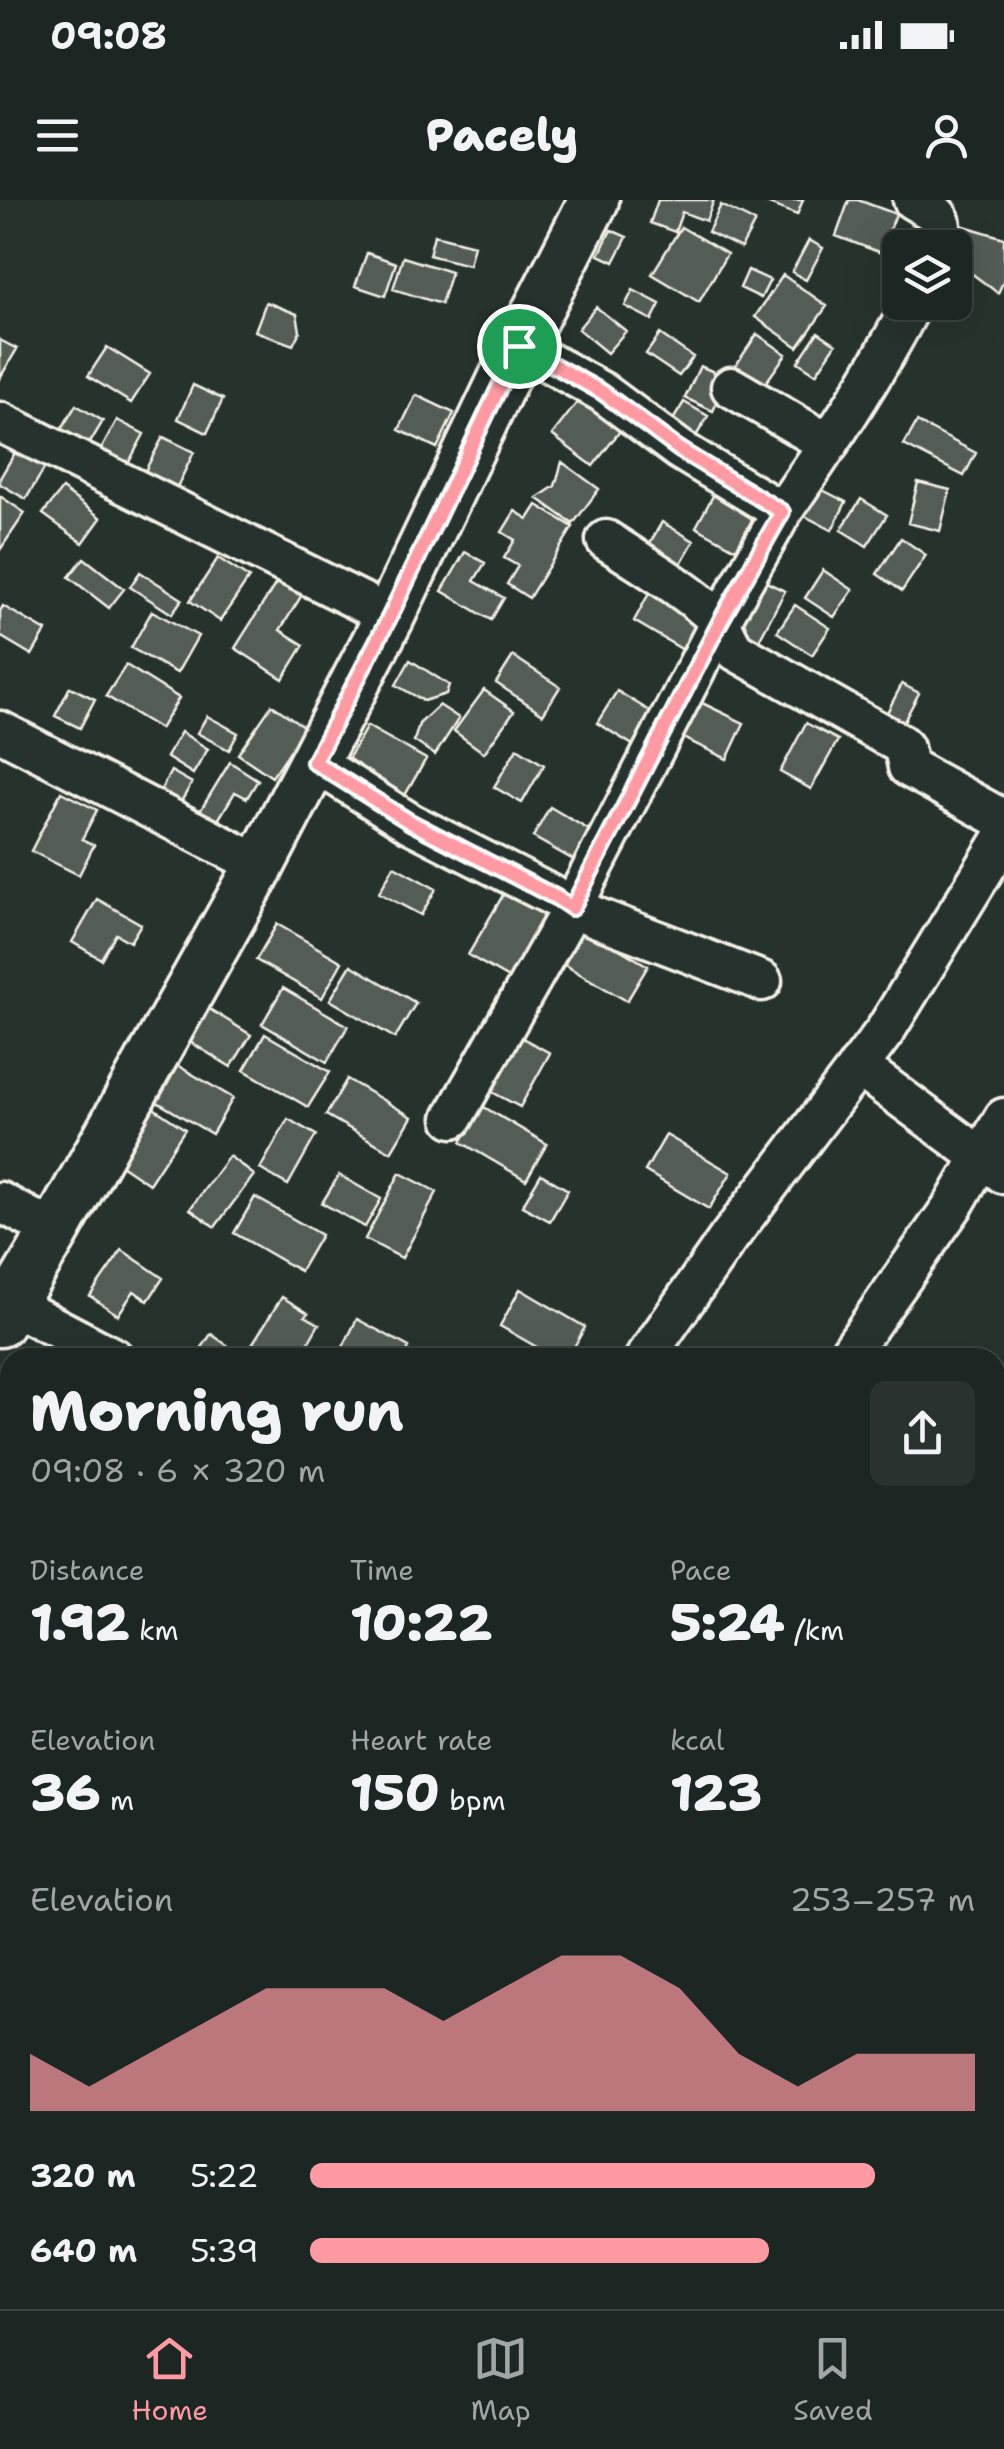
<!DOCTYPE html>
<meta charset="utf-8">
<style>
:root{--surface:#1c2622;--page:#29322f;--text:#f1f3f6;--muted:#a0a5a5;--line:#3a4340;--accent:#ff9aa2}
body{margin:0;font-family:"Shantell Sans",sans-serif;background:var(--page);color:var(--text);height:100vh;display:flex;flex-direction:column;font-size:38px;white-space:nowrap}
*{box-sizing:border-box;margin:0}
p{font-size:32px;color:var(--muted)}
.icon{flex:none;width:55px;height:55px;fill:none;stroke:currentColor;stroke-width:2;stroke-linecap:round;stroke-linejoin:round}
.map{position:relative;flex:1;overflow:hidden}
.panel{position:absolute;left:0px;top:1148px;width:1005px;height:962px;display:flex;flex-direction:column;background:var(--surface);border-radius:30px 30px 0 0;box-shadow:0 10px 40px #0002,0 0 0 2px var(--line)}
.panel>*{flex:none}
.controls{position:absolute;left:882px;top:30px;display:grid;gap:20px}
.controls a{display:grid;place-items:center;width:90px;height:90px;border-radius:15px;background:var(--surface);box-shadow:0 10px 40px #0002,0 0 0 2px var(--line);font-size:50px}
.pin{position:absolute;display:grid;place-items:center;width:85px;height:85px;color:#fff;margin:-42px;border:5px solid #fff;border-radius:50%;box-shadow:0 2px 10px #0007}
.round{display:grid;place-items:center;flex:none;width:105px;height:105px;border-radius:15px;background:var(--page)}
.summary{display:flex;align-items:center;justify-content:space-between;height:170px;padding:0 30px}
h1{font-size:55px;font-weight:800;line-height:75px}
.stats{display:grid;grid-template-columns:repeat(3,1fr);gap:15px;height:170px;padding:10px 30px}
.stats div{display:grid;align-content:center}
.stats b{font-size:50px;font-weight:800}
.stats small{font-size:28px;font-weight:400}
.stats p{font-size:28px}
.chart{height:280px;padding:20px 30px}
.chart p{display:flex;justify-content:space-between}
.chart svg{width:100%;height:180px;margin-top:10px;fill:var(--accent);opacity:.7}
ul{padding:0 30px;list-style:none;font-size:32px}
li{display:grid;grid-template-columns:160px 120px 1fr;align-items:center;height:75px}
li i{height:25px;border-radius:12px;background:var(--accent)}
.status{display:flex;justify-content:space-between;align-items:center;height:70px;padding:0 50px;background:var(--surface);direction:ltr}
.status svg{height:28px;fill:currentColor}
header{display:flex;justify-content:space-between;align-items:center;height:130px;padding:0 30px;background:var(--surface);font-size:45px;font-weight:800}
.menu{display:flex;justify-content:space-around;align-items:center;height:140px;border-top:2px solid var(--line);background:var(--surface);font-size:28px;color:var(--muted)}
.menu a{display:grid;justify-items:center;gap:5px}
.menu .active{color:var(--accent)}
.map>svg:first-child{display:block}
.green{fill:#414b45;stroke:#9a9e96;stroke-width:2.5}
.building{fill:#525c55;stroke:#f4f1e8;stroke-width:2.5}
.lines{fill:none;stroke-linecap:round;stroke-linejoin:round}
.service-casing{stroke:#f4f1e8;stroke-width:28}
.minor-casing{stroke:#f4f1e8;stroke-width:45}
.tertiary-casing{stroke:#f4f1e8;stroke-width:55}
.primary-casing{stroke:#f4f1e8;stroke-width:62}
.service{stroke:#26332d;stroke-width:20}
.minor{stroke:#26332d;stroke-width:38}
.tertiary{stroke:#26332d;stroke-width:48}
.primary{stroke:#26332d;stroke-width:55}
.route-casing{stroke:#fff;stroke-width:20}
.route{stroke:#ff9aa2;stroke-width:12}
</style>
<div class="status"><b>09:08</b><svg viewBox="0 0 49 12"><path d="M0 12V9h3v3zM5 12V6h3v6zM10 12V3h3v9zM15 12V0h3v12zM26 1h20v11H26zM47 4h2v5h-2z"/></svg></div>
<header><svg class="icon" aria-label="menu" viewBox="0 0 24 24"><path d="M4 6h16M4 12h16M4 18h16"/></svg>Pacely<svg class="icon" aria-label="person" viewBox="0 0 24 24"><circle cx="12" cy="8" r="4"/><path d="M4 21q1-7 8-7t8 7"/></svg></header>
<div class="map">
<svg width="1004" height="2109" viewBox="0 0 1004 2109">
<rect width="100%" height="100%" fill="#26332d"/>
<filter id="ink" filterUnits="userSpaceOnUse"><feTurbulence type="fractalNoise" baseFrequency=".01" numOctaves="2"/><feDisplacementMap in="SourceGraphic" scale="20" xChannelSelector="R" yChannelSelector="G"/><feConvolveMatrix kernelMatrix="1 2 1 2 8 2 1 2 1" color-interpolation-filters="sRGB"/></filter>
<g filter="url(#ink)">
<!-- green -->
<path class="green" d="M995,1769L1004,1771V1848L995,1845Z"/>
<!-- building -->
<path class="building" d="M658,0H714L706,21L682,12L675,32L650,23Z
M765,0H803L797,15L764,2Z
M849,0H858L896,14L881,53L836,36Z
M721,5L755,22L741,48L708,32Z
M961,25L1004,38V80L998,93L955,61V48H951Z
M681,27L727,54L699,102L652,74Z
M611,30L627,37L614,62L599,55Z
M434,35L474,45L469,65L429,55Z
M809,40L823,48L806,80L792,72Z
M367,53L396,63L385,96L355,86Z
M403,57L451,72L441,104L393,89Z
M748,70L770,80L761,98L740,88Z
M783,75L827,106L798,147L755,117Z
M633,90L660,104L652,120L625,106Z
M266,102L297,114L300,131L293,145L255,131Z
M596,107L626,131L607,153L578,129Z
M818,132L836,144L816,174L798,162Z
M660,134L693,157L679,176L646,154Z
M757,134L786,154L760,191L732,171Z
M0,140L17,149L0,178Z
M107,147L150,174L131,203L88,176Z
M700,166L728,178L713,211L685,198Z
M193,185L223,199L207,233L178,219Z
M416,195L454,213L437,248L399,230Z
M579,200L620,231L593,266L552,235Z
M684,202L708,216L692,243L668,228Z
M76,205L103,221L84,253L56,238Z
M117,220L144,234L122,275L95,261Z
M917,222L976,253L964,276L904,245Z
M163,237L194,252L177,287L145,271Z
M23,239L52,256L26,299L0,284V278Z
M562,262L599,289L573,324L537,298L555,286Z
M918,282L950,290L940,331L908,323Z
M809,283L846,302L832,330L795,311Z
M62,289L101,318L83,343L43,314Z
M714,294L754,316L736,349L696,327Z
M0,296L25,313L0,350Z
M861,299L887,315L867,346L841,330Z
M537,305L573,327L529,398L507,384L518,366L504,358L515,340L502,332L515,311L528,319Z
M662,322L694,341L676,372L644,353Z
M901,338L926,355L902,391L877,374Z
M465,352L485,363L474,381L504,398L491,420L442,391Z
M84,358L124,389L109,408L69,377Z
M218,358L249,378L220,421L190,401Z
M823,370L853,390L834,417L805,398Z
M140,372L182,399L172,414L130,387Z
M283,372L307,387L280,430L304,445L283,479L235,448Z
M754,376L785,391L758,442L728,425Z
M653,386L706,415L685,451L634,421Z
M795,405L830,428L812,455L777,432Z
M3,406L46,431L32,455L0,436V411Z
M152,411L198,436L177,473L131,448Z
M513,456L560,487L543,514L496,483Z
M410,460L449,485L446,494L424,501L396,485Z
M126,465L179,498L160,529L106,496Z
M902,484L919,493L898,532L881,524Z
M70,487L95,499L80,528L55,516Z
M484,490L514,511L484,553L454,531Z
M617,491L661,518L641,550L597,523Z
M700,502L744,523L727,559L683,538Z
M272,505L306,528L272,577L238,554Z
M439,505L459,518L435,555L414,541L419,524Z
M207,516L238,533L229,550L197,533Z
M806,523L838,540L811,589L780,572Z
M367,526L426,559L404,597L347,561Z
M181,532L208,549L193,574L166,557Z
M517,548L544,565L522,603L494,587Z
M230,562L258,580L247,598L235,592L217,622L200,611Z
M171,571L192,583L179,605L159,593Z
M61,592L97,610L82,639L94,645L79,675L31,651Z
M550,607L596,634L579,663L533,637Z
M394,666L436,689L421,715L379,693Z
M506,690L550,715L512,780L468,755Z
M97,699L141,724L130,742L116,734L101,759L72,742Z
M277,724L342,762L322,798L256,760Z
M584,728L648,766L627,801L563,764Z
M351,765L416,803L395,838L330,800Z
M283,788L348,826L327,862L262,824Z
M203,805L251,835L231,867L182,837Z
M513,833L550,853L520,907L483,887Z
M265,834L330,872L308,907L244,870Z
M168,860L233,898L212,934L147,896Z
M347,879L412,917L391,952L326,915Z
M149,905L185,929L149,984L112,959Z
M482,906L547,944L526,980L461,942Z
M288,919L316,935L288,985L260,969Z
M666,935L731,973L709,1009L645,971Z
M229,956L254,975L215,1027L190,1009Z
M400,973L437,992L402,1058L365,1039Z
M541,974L568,990L550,1021L522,1006Z
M339,975L381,999L365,1027L322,1003Z
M255,997L321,1035L300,1071L234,1033Z
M122,1050L163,1078L148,1101L134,1091L118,1115L90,1096Z
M520,1089L585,1127L568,1158H556L500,1126Z
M282,1097L308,1113L305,1116L319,1124L303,1152L288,1144L279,1158H269L251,1146Z
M357,1119L409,1147L404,1158H357L342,1149Z
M211,1134L240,1154L237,1158H195Z
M2,1168L10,1173V1226L0,1220V1172Z
M0,1243L10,1249V1282L0,1276Z
M1004,1286V1323L995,1318V1302Z
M0,1452L10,1457V1500L8,1505L0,1501Z
M0,1508L10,1514V1522L0,1542Z
M5,1694L10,1695V1759L0,1757V1711Z
M2,1894L10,1897V1962L0,1958V1900Z
M361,2100H394L388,2109H376Z
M467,2100H503L505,2101L500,2109H465L462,2107Z
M558,2100H618L609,2109H567Z"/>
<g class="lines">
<!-- service casing -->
<g class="service-casing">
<path id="service" d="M995,2033L1004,2025
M773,2102L777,2109
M908,2109L917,2100"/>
</g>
<!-- minor casing -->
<g class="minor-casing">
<path id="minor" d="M913,0C940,16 947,15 936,48
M519,146L602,192L680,250L782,312C829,244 875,176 913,102
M731,187L829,244
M0,222L390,416
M606,340C639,362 688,390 716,418C725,427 727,441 736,451L900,544L904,548L908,567L1004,620
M0,531L260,665
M314,562L410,623L557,698L572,708L762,781
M858,866L1004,974
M453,918L572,708L720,422L782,312
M0,1002L55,1031
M11,1104L114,1158
M645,1158L727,1040L885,831L1004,637
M846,1158L954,1004L1004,918
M995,1257L1004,1244
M995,1554L1004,1556
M995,1750L1004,1753"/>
</g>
<!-- tertiary casing -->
<g class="tertiary-casing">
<path id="tertiary" d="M0,1122L55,1031L260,665L390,416L519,146L594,0"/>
</g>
<!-- primary casing -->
<g class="primary-casing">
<path id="primary" d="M0,1615L10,1617
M995,1888L1004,1891"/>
</g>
<!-- service -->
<use href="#service" class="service"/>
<!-- minor -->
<use href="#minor" class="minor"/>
<!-- tertiary -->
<use href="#tertiary" class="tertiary"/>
<!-- primary -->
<use href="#primary" class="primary"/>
</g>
</g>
<g class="lines" filter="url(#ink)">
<!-- route casing -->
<g class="route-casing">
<path id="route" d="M519,146L602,192L680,250L782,312L720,422L572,708L557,698L410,622L314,562L390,416Z"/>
</g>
<!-- route -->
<use href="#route" class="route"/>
</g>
</svg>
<div class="controls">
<a><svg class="icon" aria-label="layers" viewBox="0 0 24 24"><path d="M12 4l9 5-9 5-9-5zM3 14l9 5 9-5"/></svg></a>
</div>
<div class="pin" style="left:519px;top:146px;background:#1e9e55"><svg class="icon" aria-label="arrive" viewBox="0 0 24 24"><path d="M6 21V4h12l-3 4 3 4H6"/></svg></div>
<section class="panel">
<div class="summary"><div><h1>Morning run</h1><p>09:08 · 6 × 320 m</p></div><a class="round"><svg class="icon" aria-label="share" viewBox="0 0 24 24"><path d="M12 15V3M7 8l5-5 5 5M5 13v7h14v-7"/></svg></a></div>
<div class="stats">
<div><p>Distance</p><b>1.92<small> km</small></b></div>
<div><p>Time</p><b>10:22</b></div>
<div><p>Pace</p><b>5:24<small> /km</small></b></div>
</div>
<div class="stats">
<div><p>Elevation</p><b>36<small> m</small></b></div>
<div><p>Heart rate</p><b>150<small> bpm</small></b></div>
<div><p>kcal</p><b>123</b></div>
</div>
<div class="chart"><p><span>Elevation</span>253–257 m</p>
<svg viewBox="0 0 160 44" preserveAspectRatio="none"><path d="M0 44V30L10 38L20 30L30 22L40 14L50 14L60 14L70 22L80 14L90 6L100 6L110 14L120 30L130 38L140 30L150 30L160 30V44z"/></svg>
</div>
<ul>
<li><b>320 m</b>5:22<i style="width:85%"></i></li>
<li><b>640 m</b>5:39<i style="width:69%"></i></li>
</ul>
</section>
</div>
<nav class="menu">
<a class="active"><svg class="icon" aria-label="home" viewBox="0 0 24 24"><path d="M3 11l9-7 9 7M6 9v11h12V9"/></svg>Home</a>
<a><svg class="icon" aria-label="map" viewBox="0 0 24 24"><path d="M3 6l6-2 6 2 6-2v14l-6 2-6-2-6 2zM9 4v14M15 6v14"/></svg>Map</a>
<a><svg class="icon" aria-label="saved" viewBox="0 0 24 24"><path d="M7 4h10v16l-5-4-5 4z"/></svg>Saved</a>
</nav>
